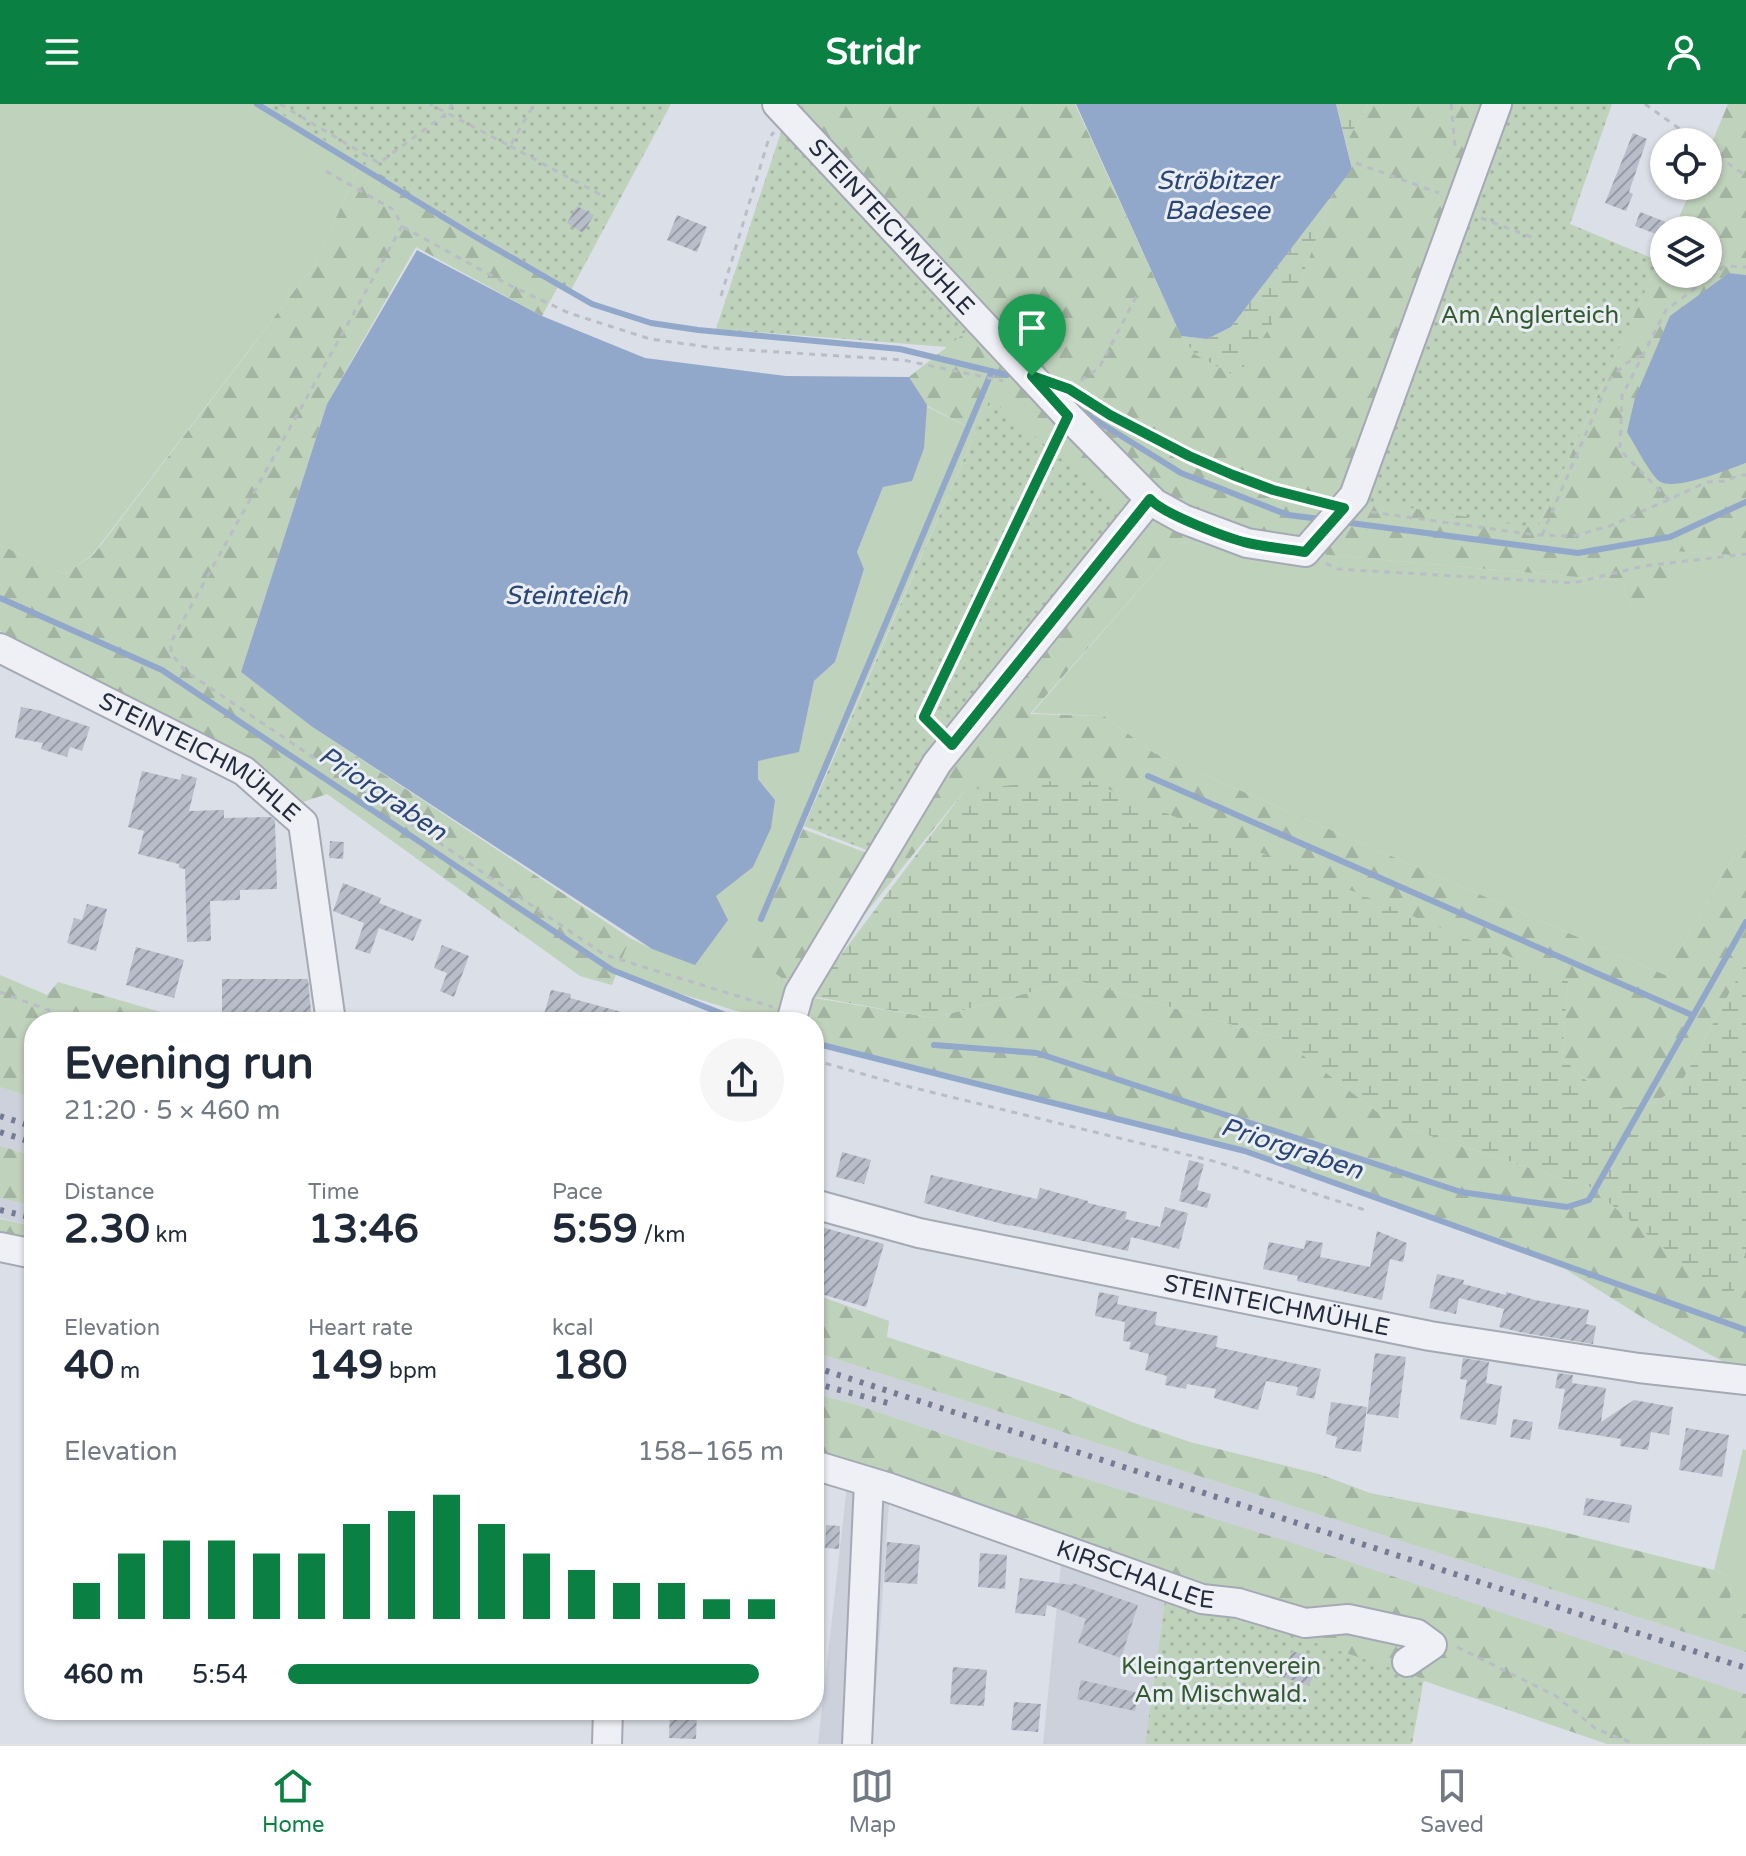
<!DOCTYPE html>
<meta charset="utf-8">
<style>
:root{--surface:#fff;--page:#f6f6f7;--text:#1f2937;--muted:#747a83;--line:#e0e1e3;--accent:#0b8043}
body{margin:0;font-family:"Varela Round",sans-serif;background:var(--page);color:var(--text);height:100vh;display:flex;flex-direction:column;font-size:30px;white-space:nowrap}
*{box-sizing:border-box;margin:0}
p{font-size:26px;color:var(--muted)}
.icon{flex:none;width:44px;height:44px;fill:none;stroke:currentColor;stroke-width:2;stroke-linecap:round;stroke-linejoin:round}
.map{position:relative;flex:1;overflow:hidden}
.sheet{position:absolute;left:24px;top:908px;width:800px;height:708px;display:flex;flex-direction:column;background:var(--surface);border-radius:32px;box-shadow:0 2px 6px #0004}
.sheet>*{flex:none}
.fabs{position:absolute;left:1650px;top:24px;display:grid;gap:16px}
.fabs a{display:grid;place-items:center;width:72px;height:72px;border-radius:50%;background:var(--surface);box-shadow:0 2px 6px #0004;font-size:40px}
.pin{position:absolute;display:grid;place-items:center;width:68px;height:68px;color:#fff;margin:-82px -34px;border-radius:50% 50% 50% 0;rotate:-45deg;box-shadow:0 0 8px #0007}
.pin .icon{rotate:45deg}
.round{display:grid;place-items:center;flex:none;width:84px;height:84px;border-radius:42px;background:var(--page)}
.headline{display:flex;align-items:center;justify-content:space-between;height:136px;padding:0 40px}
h1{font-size:44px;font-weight:700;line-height:60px}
.figures{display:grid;grid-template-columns:repeat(3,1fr);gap:12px;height:136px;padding:8px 40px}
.figures div{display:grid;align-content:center}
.figures b{font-size:40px;font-weight:700}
.figures small{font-size:22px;font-weight:400}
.figures p{font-size:22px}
.chart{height:224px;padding:16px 40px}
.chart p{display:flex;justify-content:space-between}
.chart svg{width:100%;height:144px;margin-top:8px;stroke:var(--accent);stroke-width:6}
ul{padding:0 40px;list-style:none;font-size:26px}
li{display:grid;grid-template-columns:128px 96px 1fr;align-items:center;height:60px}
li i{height:20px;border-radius:10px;background:var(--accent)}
header{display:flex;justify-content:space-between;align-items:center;height:104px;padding:0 40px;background:var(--accent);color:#fff;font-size:36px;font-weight:700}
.dock{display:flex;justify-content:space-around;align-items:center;height:112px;border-top:2px solid var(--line);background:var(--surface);font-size:22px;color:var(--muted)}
.dock a{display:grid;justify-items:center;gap:4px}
.dock .on{color:var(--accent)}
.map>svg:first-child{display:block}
.built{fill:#cdd1dc}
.grass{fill:#bfd2bb}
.forest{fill:url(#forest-firs)}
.wetland{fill:url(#wetland-marsh)}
.park{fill:url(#park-dots)}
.water{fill:#92a8cb}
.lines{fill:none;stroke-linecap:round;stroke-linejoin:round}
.stream{stroke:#92a8cb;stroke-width:6}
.building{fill:url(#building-hatch)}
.minor-casing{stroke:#a4a9b4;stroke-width:32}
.path{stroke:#b9bdc5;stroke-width:3;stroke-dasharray:6 6;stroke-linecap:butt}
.minor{stroke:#eef0f5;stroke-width:28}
.rail{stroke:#737c92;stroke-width:6;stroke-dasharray:4 8;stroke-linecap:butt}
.route-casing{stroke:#fff;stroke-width:16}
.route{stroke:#0b8043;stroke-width:10}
.labels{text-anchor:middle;stroke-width:6;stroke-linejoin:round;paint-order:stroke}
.street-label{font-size:24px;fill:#242b3e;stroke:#eaeef5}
.park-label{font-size:24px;fill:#345b30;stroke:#eaeef5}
.water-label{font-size:26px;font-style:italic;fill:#2b4575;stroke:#eaeef5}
</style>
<header><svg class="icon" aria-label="menu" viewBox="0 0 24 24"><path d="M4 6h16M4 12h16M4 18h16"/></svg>Stridr<svg class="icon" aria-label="person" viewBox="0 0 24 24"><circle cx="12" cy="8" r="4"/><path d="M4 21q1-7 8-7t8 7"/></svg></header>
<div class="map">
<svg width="1746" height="1640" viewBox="0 0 1746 1640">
<defs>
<pattern id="forest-firs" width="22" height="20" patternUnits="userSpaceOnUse" patternTransform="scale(2)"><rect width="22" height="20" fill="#bfd2bb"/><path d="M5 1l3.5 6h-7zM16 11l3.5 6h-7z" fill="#a4b4a2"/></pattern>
<pattern id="wetland-marsh" width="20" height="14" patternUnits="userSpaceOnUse" patternTransform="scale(2)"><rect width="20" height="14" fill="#bfd2bb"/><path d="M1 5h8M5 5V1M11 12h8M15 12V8" fill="none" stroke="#a4b4a2"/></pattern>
<pattern id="park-dots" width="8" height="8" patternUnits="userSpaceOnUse" patternTransform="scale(2)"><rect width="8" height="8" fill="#bfd2bb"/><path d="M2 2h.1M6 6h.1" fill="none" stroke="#a4b4a2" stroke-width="1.8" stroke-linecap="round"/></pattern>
<pattern id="building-hatch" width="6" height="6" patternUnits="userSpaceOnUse" patternTransform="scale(2)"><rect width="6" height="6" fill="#b8bdca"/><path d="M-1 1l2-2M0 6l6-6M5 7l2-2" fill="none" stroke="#959aa5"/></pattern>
</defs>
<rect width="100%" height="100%" fill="#dbdfe7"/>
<!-- built -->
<path class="built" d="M0,983L34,994V1052L0,1042Z
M0,1094L34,1102V1122L0,1114Z
M814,1248L1746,1548V1590L979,1342L848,1298L814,1290Z
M848,1372L890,1384L872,1640H818Z
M1062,1450L1166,1489L1145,1640H1043Z"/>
<!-- grass -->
<path class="grass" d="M0,0H265L362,58L314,161L93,450L65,470L0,441Z
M926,302L976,327L747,849L796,884L787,918H773L616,870L630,834L652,845L695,860L714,791L775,696L758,675V656L814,577L835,558L864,465L857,448L883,383Z
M1181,438L1622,477L1631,505L1672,447L1746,452V731L1665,871L1154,649L1104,612L1032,609Z
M1743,1345L1746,1346V1510L1731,1505L1730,1472L1714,1466Z"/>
<!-- forest -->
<path class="forest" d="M766,0H1075L1181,232L1196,251L1301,176L1333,89L1352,65L1346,39L1368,0H1507L1537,424L1664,146V170H1708V126H1673L1693,82H1708V48L1728,0H1746V171L1729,169L1699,375L1746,359V452L1672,447L1677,485L1631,505L1622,477L1181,438L1030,610L1104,612L1154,649L1665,871L1746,731V858L1678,985L1652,999L1620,1004L1601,990L1562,954L1568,877L965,686L802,888L746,849L803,725L880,754L1129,411L990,296L976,327L926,301L909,273L977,219Z
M362,58L560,179L542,212L416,143L327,300L241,568L311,622L630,834L612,881L580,872L327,690L303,698L255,663L0,527V441L65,470L94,450L314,161Z
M0,871L47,891L58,878L194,918H34V994L0,983Z
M1076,876L1282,935L1393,1020L1590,1083L1730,1198L1746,1146V1270L1650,1218L1565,1165L1246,1044L814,939V918H811L809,893L933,914Z
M0,1042L34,1052V1102L0,1094Z
M0,1115L34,1122V1137L0,1129Z
M814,1190L889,1217L887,1233L1063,1290L1132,1318L1190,1338L1319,1370L1370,1389L1547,1424L1714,1466L1730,1472L1731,1505L1746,1510V1548L814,1248Z
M814,1290L848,1298L979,1342L1299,1441L1746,1590V1640H1607L1206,1502L814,1356Z"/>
<!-- wetland -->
<path class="wetland" d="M1336,0H1368L1346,39Z
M1333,89L1301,176L1237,273L1196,251L1181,232L1207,235L1231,223Z
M1082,674L1568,877L1562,954L1601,990L1620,1004L1652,999L1678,985L1746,858V1146L1730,1199L1590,1083L1393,1020L1282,935L1076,876L933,914L810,892L965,686Z"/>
<!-- park -->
<path class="park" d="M265,0H671L571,186Z
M1507,0H1612L1570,120L1659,157L1537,424L1360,396Z
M784,19L977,219L947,243L716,225Z
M990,295L1129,411L877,750L804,722Z
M1166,1489L1424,1575L1412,1640H1145Z"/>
<!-- water -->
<path class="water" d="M1076,0H1336L1352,65L1231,223L1207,235L1181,232Z
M417,146L542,212L645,254L786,272L909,273L927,301L924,344L912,377L883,383L857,448L864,465L835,558L814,577L799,648L758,657V675L775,696L771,724L753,763L716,792L728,816L695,861L652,845L311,622L241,568L327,300Z
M1729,169L1746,171V359C1729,365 1674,388 1659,377C1650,370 1634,339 1627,328L1635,294L1670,212Z"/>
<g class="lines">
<!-- stream -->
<path class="stream" d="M257,0L474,132L592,200L651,219L698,226L900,245L1007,271
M1081,307L1181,369L1288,411L1320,415
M1343,418L1578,449L1670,433L1746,398
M0,494L162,566L612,866L743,918
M1148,672L1692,911
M761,815L992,267
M814,939L1245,1047L1746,1226
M934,941L1037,949L1461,1088L1567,1103L1589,1096L1746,818"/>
</g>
<!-- building -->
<path class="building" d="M1633,29L1647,35L1629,88L1633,90L1626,107L1605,99Z
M577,102L594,111L583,129L567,119Z
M1640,108L1666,118L1661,132L1635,122Z
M677,111L707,123L697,148L667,136Z
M21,603L42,607L90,623L82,647L70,643L67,653L41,645L43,639L15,634Z
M142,667L180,676L182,670L197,674L189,707L224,706V714L271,713L275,717L277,785L240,786V796L210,797L211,837L187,838L185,765L179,764V760L138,750L144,727L128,723Z
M330,737L344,738L343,755L329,754Z
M343,779L381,794L379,799L422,816L413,837L379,824L370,850L355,845L364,819L333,807Z
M87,800L107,805L96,847L67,839L74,814L82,816Z
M442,841L469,852L454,893L440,887L447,869L434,864Z
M136,843L184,856L174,894L126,881Z
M222,875H308L312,918H222Z
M551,886L571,890L570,894L640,913V918H542Z
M842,1048L871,1056L864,1080L836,1073Z
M1189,1056L1204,1060L1197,1086L1211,1090L1207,1104L1179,1097Z
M931,1071L1037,1095L1040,1084L1088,1097V1099L1127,1108L1125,1115L1160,1123L1165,1103L1188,1109L1179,1145L1131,1133L1128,1147L1010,1121V1122L924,1099Z
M821,1123L884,1140L866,1203L814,1188V1150Z
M1377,1127L1407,1139L1403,1158L1390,1155L1382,1196L1297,1177L1298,1172L1263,1165L1269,1138L1304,1145L1306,1136L1323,1139L1320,1153L1370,1163Z
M1437,1170L1464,1176L1463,1180L1506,1191V1188L1535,1196L1589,1206L1586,1220L1596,1222L1593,1240L1524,1229L1499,1223L1504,1205L1459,1194L1456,1210L1429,1204Z
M1099,1188L1119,1192L1117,1200L1157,1208L1155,1221L1218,1232L1216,1243L1321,1265L1314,1295L1296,1291L1298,1283L1266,1277L1258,1306L1214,1294L1216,1285L1187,1280L1186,1285L1165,1281L1167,1272L1145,1266L1149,1250L1129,1245L1131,1238L1123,1237L1125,1218L1095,1212Z
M1375,1249L1406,1253L1398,1314L1367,1310Z
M1463,1254L1489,1258L1486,1279L1502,1282L1496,1321L1460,1315L1467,1276L1460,1275Z
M1558,1269L1573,1271L1572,1279L1606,1284L1601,1318L1634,1296L1673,1303L1669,1331L1651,1328L1648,1346L1620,1342L1621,1335L1558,1325L1565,1285L1555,1284Z
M1331,1298L1367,1303L1361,1348L1335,1344L1337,1333L1326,1330Z
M1513,1315L1533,1318L1530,1336L1510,1333Z
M1686,1324L1729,1331L1722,1373L1679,1366Z
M1586,1394L1632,1401L1629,1419L1583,1411Z
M826,1421L840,1422L839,1445L825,1444Z
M887,1438L920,1441L917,1480L884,1478Z
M980,1449L1007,1451L1005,1485L978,1483Z
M1020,1474L1072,1481L1073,1479L1138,1501L1121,1554L1078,1539L1086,1515L1047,1501L1045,1512L1015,1509Z
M1292,1547L1319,1556L1309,1582L1283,1573Z
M953,1563L987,1566L984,1602L950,1600Z
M1081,1576L1139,1589L1135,1607L1077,1595Z
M1014,1598L1041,1600L1038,1628L1011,1626Z
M670,1606H697L696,1635L669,1634Z"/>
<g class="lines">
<!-- minor casing -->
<g class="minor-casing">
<g id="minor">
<path id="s1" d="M777,0L1068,312L1154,399L1183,415L1247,439L1305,448L1354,392L1497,0"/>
<path id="s2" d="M0,544L244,667L303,719L331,918"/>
<path d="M791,918L799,889L937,659L1150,395"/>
<path id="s3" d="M814,1100L919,1129L1430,1232L1639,1264L1746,1276"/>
<path d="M0,1143L34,1150"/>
<path id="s4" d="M814,1361L890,1384L1202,1495L1238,1499L1305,1519L1348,1515L1417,1530L1432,1541L1407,1558"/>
<path d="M607,1640L608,1606"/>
<path d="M857,1640L869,1378"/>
</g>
</g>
<!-- path -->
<path class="path" d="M280,0L379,59L447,9L430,0
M452,0L447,9L510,42L534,0
M1451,0L1455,43
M1645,0L1698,38
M510,42L601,91
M1708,45L1746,72
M1356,59L1439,89
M326,67L394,106L402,122L171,538V549L184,566L605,851L773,903
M1481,114L1534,134
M403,123L509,181L569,209L650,235L715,244L903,256L1003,277
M721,192L769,34L774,28
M1071,283L1099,264L1137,191
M1089,299C1156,338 1240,382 1316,398
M1669,396L1620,346L1622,292L1666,206L1725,162L1746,163
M1371,408L1536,431L1573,432L1610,422L1707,378L1727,377L1739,371H1746
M1542,431L1609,276L1625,260L1643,250
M1326,459L1337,465L1573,479L1644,462L1746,450
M936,626L924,613L1058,333
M0,888L81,918
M814,956L898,980L1217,1058L1365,1106
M1457,1543L1556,1592L1596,1625L1635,1640"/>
<!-- minor -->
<use href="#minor" class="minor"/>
<!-- rail -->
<path class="rail" d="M0,1012L34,1023
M0,1028L34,1039
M0,1106L34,1114
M814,1263L1746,1564
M814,1279L895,1301"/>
</g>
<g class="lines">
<!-- route casing -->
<g class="route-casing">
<path id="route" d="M1032,272L1069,285L1110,311L1189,352L1233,371L1273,386L1344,404L1305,448C1286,445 1266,443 1248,439C1227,434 1163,410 1150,395L952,641L924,613L1068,312Z"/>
</g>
<!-- route -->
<use href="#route" class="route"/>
</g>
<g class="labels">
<!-- street labels -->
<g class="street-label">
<text dy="8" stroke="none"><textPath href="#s1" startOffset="168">STEINTEICHMÜHLE</textPath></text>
<text dy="8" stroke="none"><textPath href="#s2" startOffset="228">STEINTEICHMÜHLE</textPath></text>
<text dy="8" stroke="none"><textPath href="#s3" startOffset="474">STEINTEICHMÜHLE</textPath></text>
<text dy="8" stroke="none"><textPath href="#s4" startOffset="340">KIRSCHALLEE</textPath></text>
</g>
<!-- park labels -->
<g class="park-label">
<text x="1530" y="219">Am Anglerteich</text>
<text x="1221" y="1570">Kleingartenverein<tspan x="1221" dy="28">Am Mischwald.</tspan></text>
</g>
<!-- water labels -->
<g class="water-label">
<text x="1217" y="85">Ströbitzer<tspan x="1217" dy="30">Badesee</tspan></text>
<text x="566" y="500">Steinteich</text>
<text transform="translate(383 689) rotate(34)" y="9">Priorgraben</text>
<text transform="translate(1292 1044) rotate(18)" y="9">Priorgraben</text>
</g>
</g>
</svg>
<div class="fabs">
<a><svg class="icon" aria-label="locate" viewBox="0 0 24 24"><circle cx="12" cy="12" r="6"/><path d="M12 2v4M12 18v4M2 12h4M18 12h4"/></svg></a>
<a><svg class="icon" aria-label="layers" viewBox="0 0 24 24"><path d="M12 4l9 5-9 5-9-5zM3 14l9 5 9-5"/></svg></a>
</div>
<div class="pin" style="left:1032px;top:272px;background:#1e9e55"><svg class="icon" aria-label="arrive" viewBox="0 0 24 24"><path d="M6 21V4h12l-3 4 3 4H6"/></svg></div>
<section class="sheet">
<div class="headline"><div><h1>Evening run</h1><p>21:20 · 5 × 460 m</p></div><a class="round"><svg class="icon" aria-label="share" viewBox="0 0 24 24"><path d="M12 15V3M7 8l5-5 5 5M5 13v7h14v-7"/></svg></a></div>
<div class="figures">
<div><p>Distance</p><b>2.30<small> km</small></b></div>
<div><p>Time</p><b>13:46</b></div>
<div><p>Pace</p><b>5:59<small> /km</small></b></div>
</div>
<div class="figures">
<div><p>Elevation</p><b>40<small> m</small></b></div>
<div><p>Heart rate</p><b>149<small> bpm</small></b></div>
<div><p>kcal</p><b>180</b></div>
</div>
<div class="chart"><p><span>Elevation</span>158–165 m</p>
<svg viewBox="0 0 160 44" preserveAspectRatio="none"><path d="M5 44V33M15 44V24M25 44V20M35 44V20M45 44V24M55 44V24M65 44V15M75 44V11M85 44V6M95 44V15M105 44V24M115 44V29M125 44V33M135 44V33M145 44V38M155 44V38"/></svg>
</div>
<ul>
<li><b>460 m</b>5:54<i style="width:95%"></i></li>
</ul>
</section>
</div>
<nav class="dock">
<a class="on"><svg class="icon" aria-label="home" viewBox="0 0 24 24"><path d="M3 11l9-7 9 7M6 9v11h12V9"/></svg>Home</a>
<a><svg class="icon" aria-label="map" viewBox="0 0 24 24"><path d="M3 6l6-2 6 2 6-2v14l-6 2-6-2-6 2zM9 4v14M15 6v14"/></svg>Map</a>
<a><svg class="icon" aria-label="saved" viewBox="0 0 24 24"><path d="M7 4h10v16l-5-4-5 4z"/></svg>Saved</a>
</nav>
